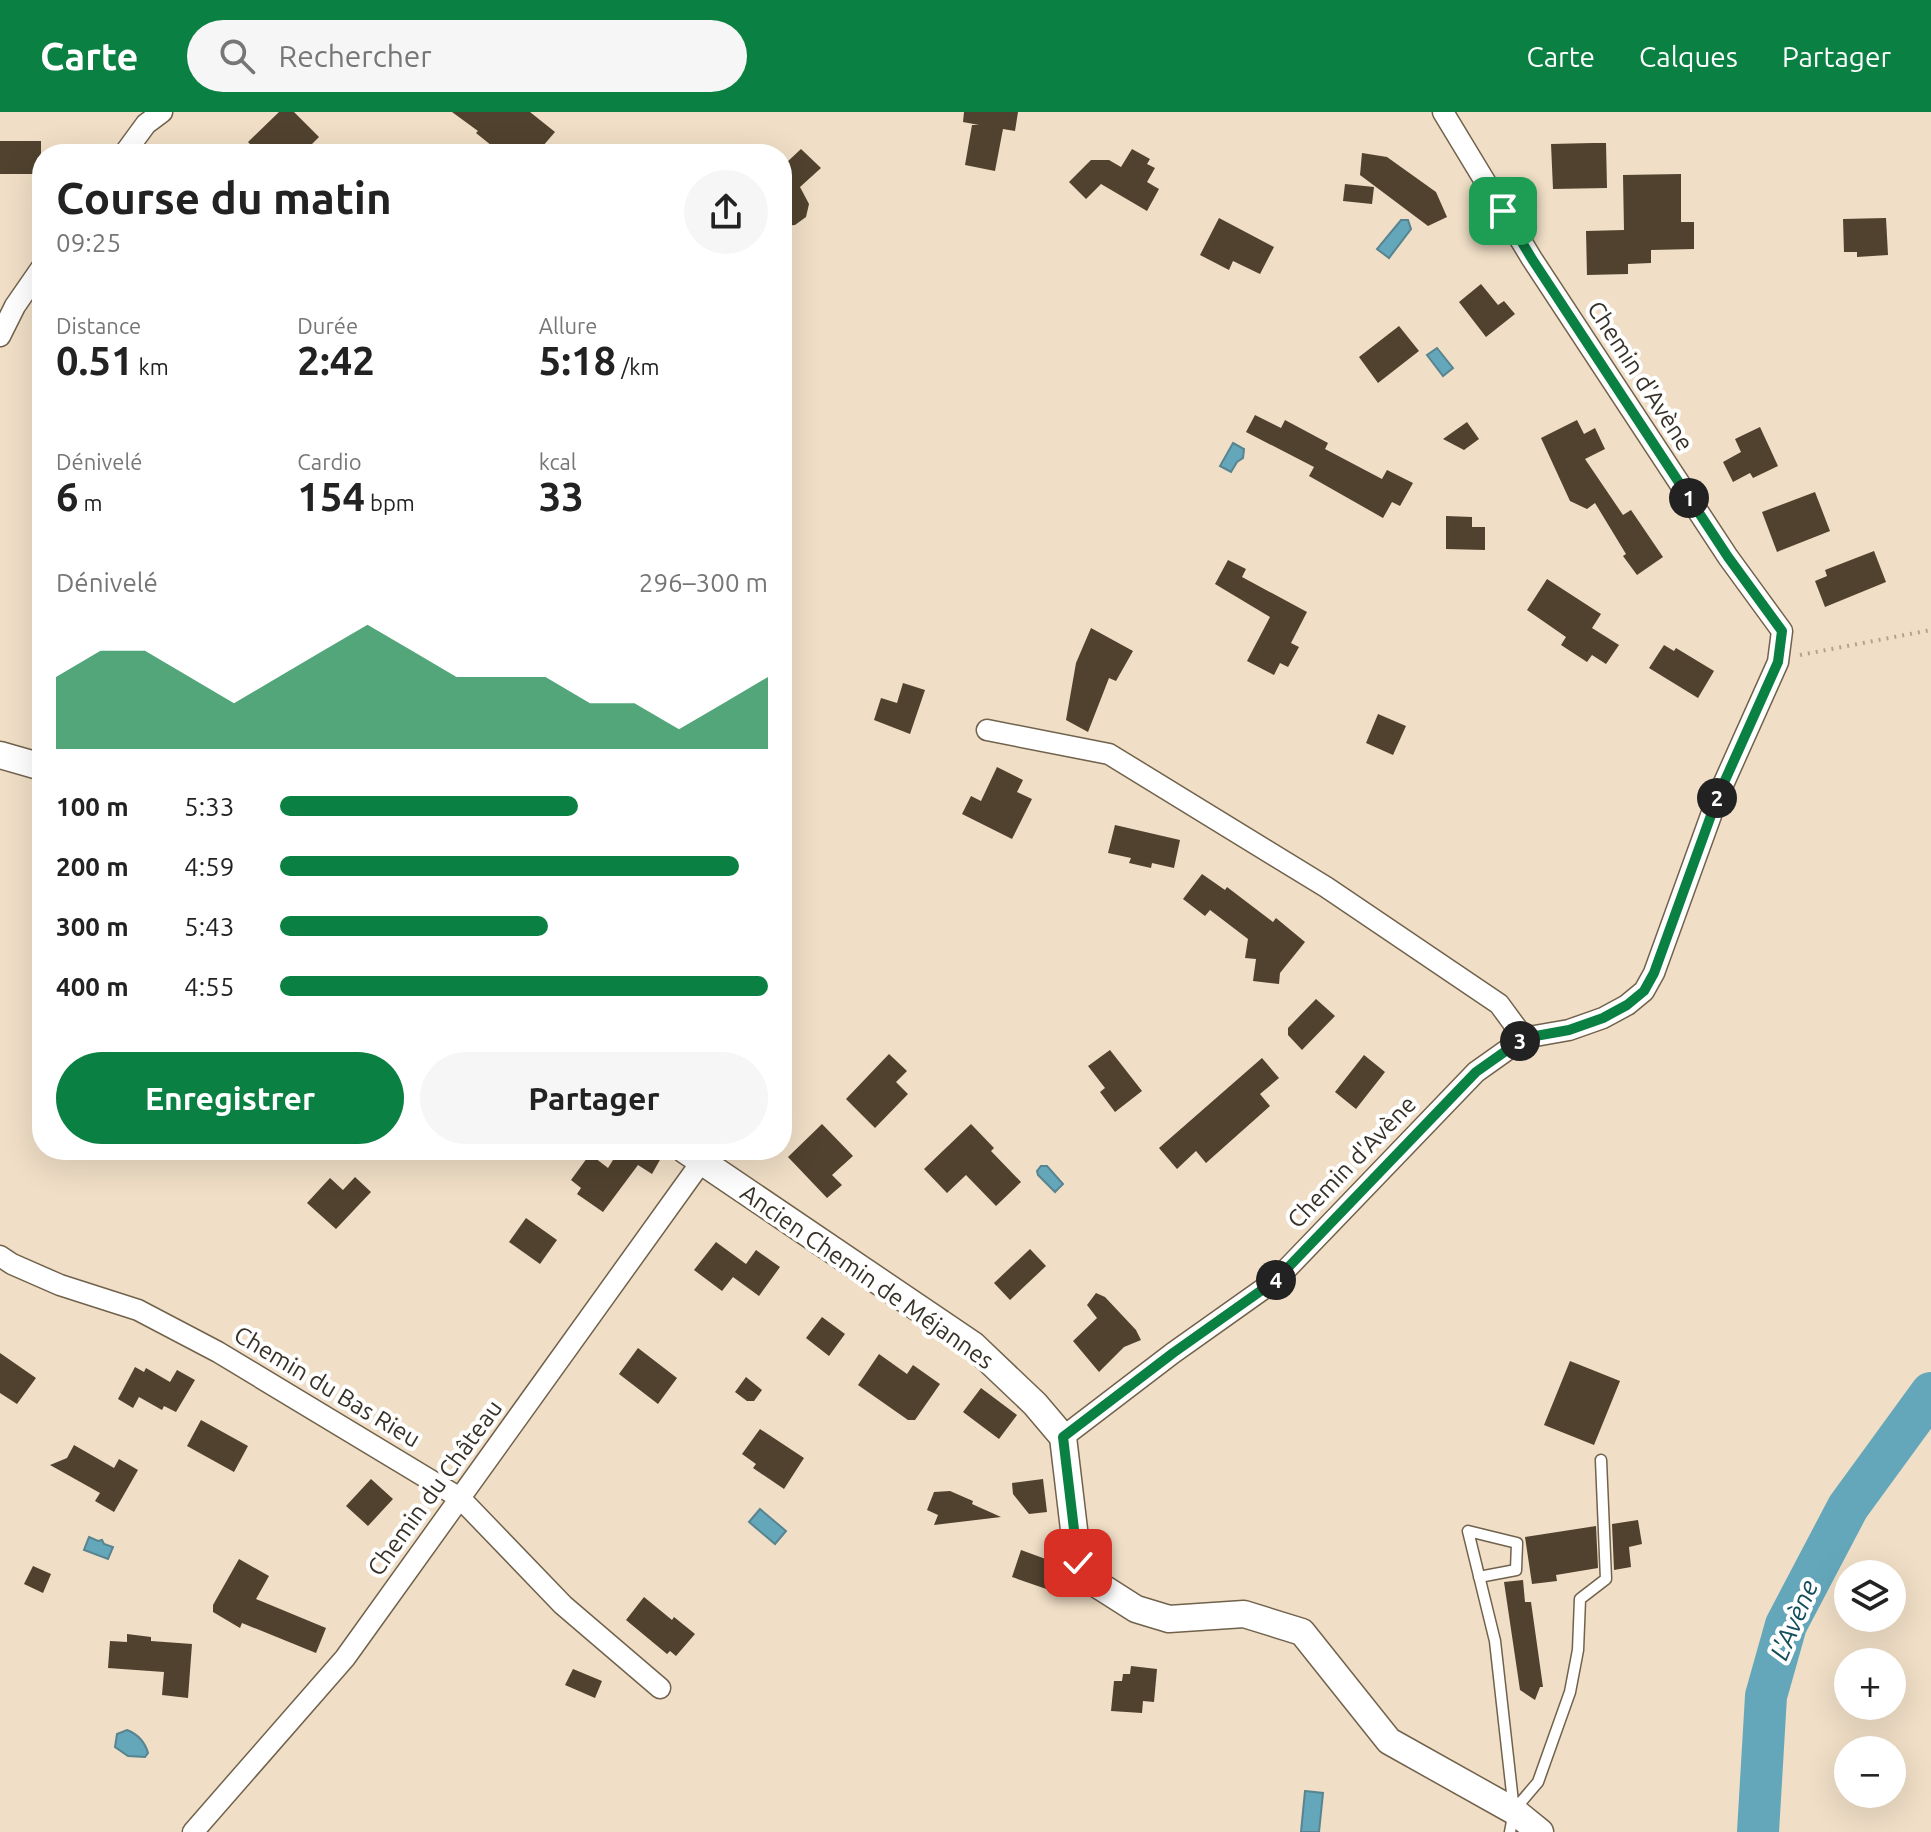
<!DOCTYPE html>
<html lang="fr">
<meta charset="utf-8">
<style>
:root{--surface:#fff;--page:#f6f6f6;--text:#222;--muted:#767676;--accent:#0b8043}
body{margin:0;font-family:Ubuntu,sans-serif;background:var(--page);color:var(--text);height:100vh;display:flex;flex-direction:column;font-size:30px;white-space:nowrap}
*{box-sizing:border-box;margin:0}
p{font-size:26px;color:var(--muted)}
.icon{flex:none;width:44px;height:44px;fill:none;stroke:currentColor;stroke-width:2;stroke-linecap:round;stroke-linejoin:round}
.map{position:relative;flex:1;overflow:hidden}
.panel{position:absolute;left:32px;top:32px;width:760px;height:1016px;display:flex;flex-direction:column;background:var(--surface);border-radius:32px;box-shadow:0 8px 32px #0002}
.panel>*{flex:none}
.controls{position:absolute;left:1834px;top:1448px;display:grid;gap:16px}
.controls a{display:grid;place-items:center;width:72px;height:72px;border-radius:50%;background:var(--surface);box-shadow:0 8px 32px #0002;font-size:40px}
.pin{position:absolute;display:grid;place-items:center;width:68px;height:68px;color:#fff;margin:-34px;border-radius:16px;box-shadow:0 4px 12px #0006}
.km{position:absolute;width:40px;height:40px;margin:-20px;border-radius:50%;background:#222;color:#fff;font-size:22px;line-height:40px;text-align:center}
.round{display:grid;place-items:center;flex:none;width:84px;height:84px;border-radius:42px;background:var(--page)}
.overview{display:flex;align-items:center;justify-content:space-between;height:136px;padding:0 24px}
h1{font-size:44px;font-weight:600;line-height:60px}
.metrics{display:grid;grid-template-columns:repeat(3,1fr);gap:12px;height:136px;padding:8px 24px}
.metrics div{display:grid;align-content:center}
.metrics b{font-size:40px;font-weight:600}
.metrics small{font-size:22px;font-weight:400}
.metrics p{font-size:22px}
.chart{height:224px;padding:16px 24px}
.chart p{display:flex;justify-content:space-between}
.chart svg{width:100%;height:144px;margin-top:8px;fill:var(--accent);opacity:.7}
.cta{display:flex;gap:16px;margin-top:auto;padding:16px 24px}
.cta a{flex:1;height:92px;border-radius:48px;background:var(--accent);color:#fff;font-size:32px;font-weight:600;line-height:92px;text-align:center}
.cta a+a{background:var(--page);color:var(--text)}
ul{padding:0 24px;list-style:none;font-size:26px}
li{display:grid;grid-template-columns:128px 96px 1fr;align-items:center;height:60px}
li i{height:20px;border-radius:10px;background:var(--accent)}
header{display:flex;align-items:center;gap:48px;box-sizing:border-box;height:112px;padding:0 40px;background:var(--accent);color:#fff}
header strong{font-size:38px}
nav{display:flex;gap:44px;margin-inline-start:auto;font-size:28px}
.search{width:560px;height:72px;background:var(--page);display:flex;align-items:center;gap:20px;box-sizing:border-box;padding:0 28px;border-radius:44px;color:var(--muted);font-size:30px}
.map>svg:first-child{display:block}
.water{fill:#64a7bb;stroke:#57848f;stroke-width:2}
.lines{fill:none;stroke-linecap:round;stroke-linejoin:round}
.river{stroke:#64a7bb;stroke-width:42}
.building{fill:#50422e}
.service-casing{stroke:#71624c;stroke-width:13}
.minor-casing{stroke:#71624c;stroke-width:23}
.tertiary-casing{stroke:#71624c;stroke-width:29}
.path{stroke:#b1a390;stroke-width:4;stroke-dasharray:2 6;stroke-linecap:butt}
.service{stroke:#fff;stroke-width:10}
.minor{stroke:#fff;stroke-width:20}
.tertiary{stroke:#fff;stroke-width:26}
.route-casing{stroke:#fff;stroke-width:16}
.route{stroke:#0b8043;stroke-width:10}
.labels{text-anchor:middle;stroke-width:8;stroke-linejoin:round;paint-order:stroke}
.street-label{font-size:24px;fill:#383128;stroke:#fff}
.water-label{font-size:26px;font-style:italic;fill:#144d5c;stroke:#fff}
</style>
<header>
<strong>Carte</strong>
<div class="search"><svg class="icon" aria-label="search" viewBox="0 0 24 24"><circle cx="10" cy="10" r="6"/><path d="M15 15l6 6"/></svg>Rechercher</div>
<nav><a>Carte</a><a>Calques</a><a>Partager</a></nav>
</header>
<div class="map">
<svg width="1931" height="1720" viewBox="0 0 1931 1720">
<rect width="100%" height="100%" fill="#f0dec6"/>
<!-- water -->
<path class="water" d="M1401,108H1408L1411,117L1389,146L1377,137Z
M1437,236L1453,256L1443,264L1427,243Z
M1233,331L1244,337L1243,346L1237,350L1231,360L1220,354Z
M1041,1054H1047L1063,1072L1055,1080L1038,1063L1037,1059Z
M760,1397L786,1419L775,1432L749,1410Z
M89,1425L98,1429L102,1428L104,1432L113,1435L108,1447L84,1438Z
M127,1618C137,1622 145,1630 148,1641L145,1645L128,1644L115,1635L117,1622Z
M1305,1679L1323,1681L1319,1720H1301Z"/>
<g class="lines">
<!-- river -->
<path class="river" d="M1758,1720L1766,1584L1786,1513L1848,1395L1931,1281"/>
</g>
<!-- building -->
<path class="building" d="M279,0H294L319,25L302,42H259L248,30Z
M452,0H530L555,20L536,42H502L476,21L478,19Z
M964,0H1018L1015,19L1003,17L995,59L965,53L972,13H979L963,10Z
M0,29H41V62H0Z
M1593,31H1606L1607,76L1553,77L1551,32Z
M801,37L821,56L800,75L809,92L806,105L795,113L782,114V44L786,51Z
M1132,37L1150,47L1147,52L1155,56L1147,70L1159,77L1147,99L1101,72L1086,87L1069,70L1091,48H1109L1121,55Z
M1362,41L1387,45L1436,80L1447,105L1428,114L1360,63Z
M1681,62V110H1694V137L1651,138V151L1628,152V162L1587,163L1586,119L1624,118L1623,63Z
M1345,72L1374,75L1372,92L1343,89Z
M1219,106L1274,135L1260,162L1233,149L1229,158L1200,143Z
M1886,106L1888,143L1857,145V140H1844L1843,107Z
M1481,172L1498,193L1504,189L1515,202L1486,225L1459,190Z
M1399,214L1419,239L1378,271L1359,245Z
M1255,303L1281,316L1285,308L1328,331L1325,337L1382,367L1387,358L1413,371L1400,394L1392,390L1383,406L1309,364L1314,355L1246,320Z
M1577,308L1584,322L1595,316L1605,337L1585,347L1623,403L1631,398L1663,445L1637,463L1623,444L1626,442L1595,391L1587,397L1570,389L1541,326Z
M1467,310L1479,327L1464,338L1443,327Z
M1760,315L1778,354L1753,366L1750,361L1733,370L1723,350L1741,340L1735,327Z
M1815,380L1830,419L1777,440L1762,400Z
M1446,404L1472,405V415H1485V438L1446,437Z
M1874,439L1886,470L1825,495L1815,469L1827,464L1825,458Z
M1228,448L1246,457L1242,465L1307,500L1291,531L1299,535L1288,555L1280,551L1274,563L1247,549L1270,505L1215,472Z
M1547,467L1601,502L1592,516L1619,533L1606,552L1592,543L1587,550L1561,533L1566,525L1527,498Z
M1091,516L1133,539L1116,569L1109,566L1088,620L1066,608L1076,551Z
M1664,533L1674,539L1676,536L1714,559L1698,586L1649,556Z
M903,571L925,578L910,622L874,608L881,586L897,591Z
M1378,602L1406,614L1393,643L1366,631Z
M997,655L1023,668L1017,680L1032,687L1012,727L962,702L971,684L981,689Z
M1115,713L1180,728L1174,756L1152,751L1151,756L1129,751L1131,746L1108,741Z
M1202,762L1225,778L1227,775L1273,810L1276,806L1305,830L1280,861L1279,872L1253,869L1256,847L1245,846L1248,827L1210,798L1205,804L1183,787Z
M1316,887L1335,904L1302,938L1288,923V916Z
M1110,938L1142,979L1115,1000L1100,980L1105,976L1088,954Z
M889,942L907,959L896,970L908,982L875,1016L846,987Z
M1364,943L1385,960L1356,997L1335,980Z
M1262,946L1279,966L1260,982L1270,994L1206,1051L1196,1039L1177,1057L1159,1036Z
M822,1012L853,1044L832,1063L842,1073L827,1086L788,1045Z
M971,1012L994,1036L991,1039L1021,1070L996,1094L966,1063L947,1081L924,1057Z
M614,1038H648L661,1046L652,1062L638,1053L603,1100L577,1082L581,1076L571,1068L590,1042L608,1056L618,1040Z
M355,1065L371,1080L336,1117L307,1091L330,1066L343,1078Z
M526,1106L557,1128L540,1152L509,1130Z
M716,1130L746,1152L756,1138L780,1155L759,1184L733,1165L722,1179L694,1158Z
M1030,1137L1046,1154L1010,1188L994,1171Z
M1096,1181L1105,1185L1136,1218L1141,1228L1124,1235L1099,1260L1073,1229L1097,1206L1087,1193Z
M822,1205L845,1222L829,1244L806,1226Z
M638,1236L677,1266L658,1292L619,1262Z
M0,1241L36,1266L17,1292L0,1281Z
M879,1242L907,1262L913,1253L940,1272L915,1308H908L858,1273Z
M1570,1249L1620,1269L1594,1333L1544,1313Z
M135,1255L144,1260L146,1256L170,1270L177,1258L195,1268L176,1300L164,1294L162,1298L139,1285L133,1296L118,1287Z
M746,1265L762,1278L754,1289H747L735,1280Z
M981,1276L1017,1303L999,1327L963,1300Z
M201,1308L248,1334L234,1360L187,1334Z
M760,1317L804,1346L784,1377L753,1356L756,1352L742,1342Z
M74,1333L114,1356L119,1347L138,1358L114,1400L95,1389L100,1381L50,1353L67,1346Z
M371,1367L393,1387L368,1414L346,1394Z
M1043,1367L1047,1400L1029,1402L1013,1382L1012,1371Z
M950,1379L973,1389L972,1392L1001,1405L934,1413L938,1403L927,1398L934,1380Z
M1638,1408L1642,1432L1629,1435L1631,1455L1614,1458L1612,1412Z
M1596,1414L1598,1456L1556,1463L1557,1469L1532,1472L1525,1425Z
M1021,1438L1062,1453L1065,1460L1058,1481L1012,1465Z
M239,1447L269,1464L256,1487L326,1516L316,1541L242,1511L240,1516L213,1500V1493Z
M33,1454L51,1462L43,1481L24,1472Z
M1523,1468L1525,1490H1531L1543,1575H1540L1535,1588L1520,1578L1504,1470Z
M644,1485L672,1508L674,1505L695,1522L676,1544L670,1539L667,1542L626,1508Z
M127,1522L151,1525V1529L192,1532L188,1586L162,1583L164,1560L108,1556L110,1529L127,1530Z
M1131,1554L1157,1557L1154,1590L1143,1589L1142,1601L1111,1599L1114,1569H1122L1123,1562H1130Z
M573,1557L602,1569L595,1586L565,1573Z"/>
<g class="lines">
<!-- service casing -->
<g class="service-casing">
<path id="service" d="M1479,1465L1516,1458L1517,1431L1468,1419L1495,1529L1514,1699L1510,1720
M1515,1697L1538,1670L1570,1580L1578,1538L1580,1487L1606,1467L1601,1348"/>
</g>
<!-- minor casing -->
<g class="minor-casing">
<path id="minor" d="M124,42L146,12L162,0
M0,224L15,194L42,155
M987,618L1109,642L1326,775L1499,892L1524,926
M0,1144L12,1152L60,1173L138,1198L218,1240L460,1386L563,1493L660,1576
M1063,1325L1173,1241L1276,1168L1476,960L1524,926L1569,918L1603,906L1627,893L1644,879L1654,861L1718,684L1778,550L1782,519L1728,445L1532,147L1443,0
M193,1720L345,1546L702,1049"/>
</g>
<!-- tertiary casing -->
<g class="tertiary-casing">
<path id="tertiary" d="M0,643L42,655
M685,1038L973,1233L1035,1292L1063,1325L1078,1451L1092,1469L1136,1497L1169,1507L1244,1502L1302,1520L1389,1629L1514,1699L1540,1720"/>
</g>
<!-- path -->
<path class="path" d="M1800,543L1931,518"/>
<!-- service -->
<use href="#service" class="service"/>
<!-- minor -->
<use href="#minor" class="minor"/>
<!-- tertiary -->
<use href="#tertiary" class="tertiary"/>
</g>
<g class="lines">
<!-- route casing -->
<g class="route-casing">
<path id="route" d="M1078,1451L1063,1325L1173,1241L1276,1168L1476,960L1524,926L1569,918L1603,906L1627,893L1644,879L1654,861L1718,684L1778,550L1782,519L1728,445L1532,147L1503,99"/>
</g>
<!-- route -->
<use href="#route" class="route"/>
</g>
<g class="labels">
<!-- street labels -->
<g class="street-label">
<text transform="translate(1640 264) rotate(57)" y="8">Chemin d'Avène</text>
<text transform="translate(1352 1050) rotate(-46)" y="8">Chemin d'Avène</text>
<text transform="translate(867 1165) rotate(35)" y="8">Ancien Chemin de Méjannes</text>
<text transform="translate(327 1275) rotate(31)" y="8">Chemin du Bas Rieu</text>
<text transform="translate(435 1376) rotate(-54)" y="8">Chemin du Château</text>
</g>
<!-- water labels -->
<g class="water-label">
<text transform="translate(1794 1508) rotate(-67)" y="9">L'Avène</text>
</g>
</g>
</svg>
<div class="controls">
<a><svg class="icon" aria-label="layers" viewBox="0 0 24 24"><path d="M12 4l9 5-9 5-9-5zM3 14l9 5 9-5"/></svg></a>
<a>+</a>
<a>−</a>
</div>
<div class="pin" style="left:1503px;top:99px;background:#1e9e55"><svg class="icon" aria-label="arrive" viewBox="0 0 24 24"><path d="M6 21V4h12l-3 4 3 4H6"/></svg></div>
<div class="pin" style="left:1078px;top:1451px;background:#d93025"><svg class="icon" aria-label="check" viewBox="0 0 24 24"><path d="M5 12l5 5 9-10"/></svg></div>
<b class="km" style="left:1689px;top:386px">1</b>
<b class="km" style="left:1717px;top:686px">2</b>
<b class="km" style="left:1520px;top:929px">3</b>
<b class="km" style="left:1276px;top:1168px">4</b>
<section class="panel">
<div class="overview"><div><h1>Course du matin</h1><p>09:25</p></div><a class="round"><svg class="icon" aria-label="share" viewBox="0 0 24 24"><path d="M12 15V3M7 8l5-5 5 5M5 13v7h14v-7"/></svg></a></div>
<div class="metrics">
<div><p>Distance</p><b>0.51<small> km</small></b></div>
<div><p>Durée</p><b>2:42</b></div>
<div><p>Allure</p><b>5:18<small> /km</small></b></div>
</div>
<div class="metrics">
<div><p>Dénivelé</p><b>6<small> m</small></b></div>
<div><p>Cardio</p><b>154<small> bpm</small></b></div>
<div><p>kcal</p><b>33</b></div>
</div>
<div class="chart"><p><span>Dénivelé</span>296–300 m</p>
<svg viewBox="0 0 160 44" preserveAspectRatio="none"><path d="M0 44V22L10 14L20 14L30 22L40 30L50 22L60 14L70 6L80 14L90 22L100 22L110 22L120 30L130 30L140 38L150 30L160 22V44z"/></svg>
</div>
<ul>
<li><b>100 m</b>5:33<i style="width:61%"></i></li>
<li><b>200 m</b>4:59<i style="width:94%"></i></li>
<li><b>300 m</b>5:43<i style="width:55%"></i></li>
<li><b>400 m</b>4:55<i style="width:100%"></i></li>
</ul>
<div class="cta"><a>Enregistrer</a><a>Partager</a></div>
</section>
</div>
